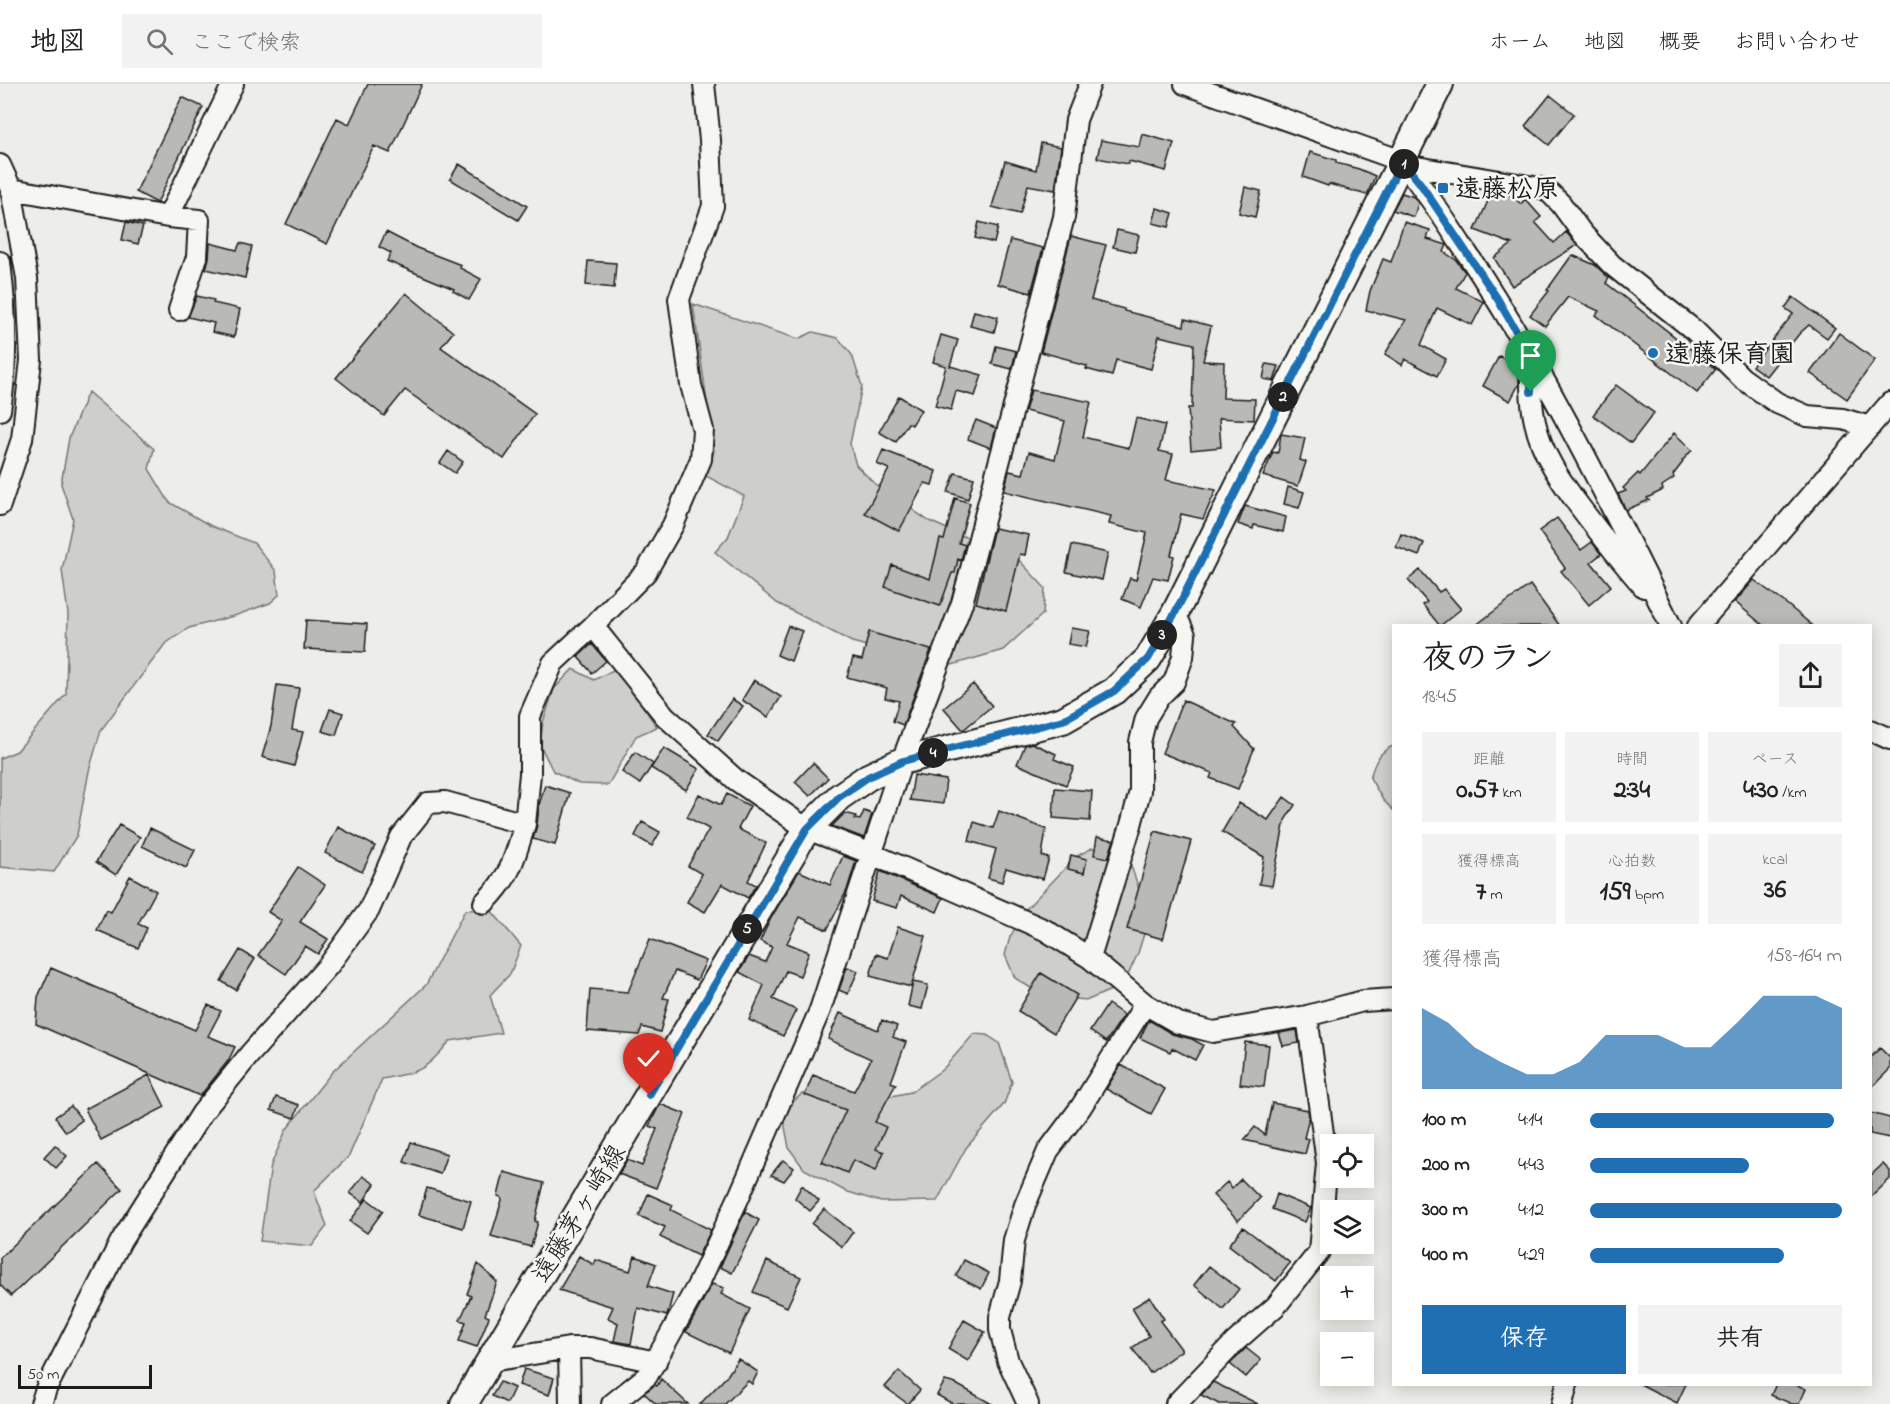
<!DOCTYPE html>
<html lang="ja">
<meta charset="utf-8">
<style>
:root{--surface:#fff;--page:#f2f2f2;--text:#222;--muted:#767676;--line:#e0e0e0;--accent:#1f6fb2}
body{margin:0;font-family:"Indie Flower","Klee One",sans-serif;background:var(--page);color:var(--text);height:100vh;display:flex;flex-direction:column;font-size:22px;white-space:nowrap}
*{box-sizing:border-box;margin:0}
p{font-size:20px;color:var(--muted)}
.icon{flex:none;width:33px;height:33px;fill:none;stroke:currentColor;stroke-width:2;stroke-linecap:round;stroke-linejoin:round}
.map{position:relative;flex:1;overflow:hidden}
.panel{position:absolute;left:1392px;top:540px;width:480px;height:762px;display:flex;flex-direction:column;background:var(--surface);border-radius:0px;box-shadow:0 3px 15px #0003}
.panel>*{flex:none}
.buttons{position:absolute;left:1320px;top:1050px;display:grid;gap:12px}
.buttons a{display:grid;place-items:center;width:54px;height:54px;border-radius:0px;background:var(--surface);box-shadow:0 3px 15px #0003;font-size:30px}
.scale{position:absolute;left:18px;bottom:15px;width:134px;box-sizing:border-box;padding-left:6px;border:3px solid #1c1c1c;border-top:0;font-size:16px;line-height:21px;white-space:nowrap;color:#1c1c1c;-webkit-text-stroke:4px #f6f6f2;paint-order:stroke}
.pin{position:absolute;display:grid;place-items:center;width:51px;height:51px;color:#fff;margin:-62px -26px;border-radius:50% 50% 50% 0;rotate:-45deg;box-shadow:0 0 6px #0007}
.pin .icon{rotate:45deg}
.km{position:absolute;width:30px;height:30px;margin:-15px;border-radius:50%;background:#222;color:#fff;font-size:16px;line-height:30px;text-align:center}
.round{display:grid;place-items:center;flex:none;width:63px;height:63px;border-radius:0px;background:var(--page)}
.summary{display:flex;align-items:center;justify-content:space-between;height:102px;padding:0 30px}
h1{font-size:33px;font-weight:700;line-height:45px}
.figures{display:grid;grid-template-columns:repeat(3,1fr);gap:9px;height:102px;padding:6px 30px}
.figures div{display:grid;align-content:center;border-radius:0px;background:var(--page);text-align:center}
.figures b{font-size:26px;font-weight:700}
.figures small{font-size:16px;font-weight:400}
.figures p{font-size:16px}
.chart{height:168px;padding:12px 30px}
.chart p{display:flex;justify-content:space-between}
.chart svg{width:100%;height:108px;margin-top:6px;fill:var(--accent);opacity:.7}
.action{display:flex;gap:12px;margin-top:auto;padding:12px 30px}
.action a{flex:1;height:69px;border-radius:0px;background:var(--accent);color:#fff;font-size:24px;font-weight:700;line-height:69px;text-align:center}
.action a+a{background:var(--page);color:var(--text)}
ul{padding:0 30px;list-style:none;font-size:20px}
li{display:grid;grid-template-columns:96px 72px 1fr;align-items:center;height:45px}
li i{height:15px;border-radius:8px;background:var(--accent)}
header{display:flex;align-items:center;gap:36px;box-sizing:border-box;height:84px;padding:0 30px;background:var(--surface);border-bottom:2px solid var(--line)}
header strong{font-size:28px}
nav{display:flex;gap:33px;margin-inline-start:auto;font-size:21px}
.search{width:420px;height:54px;background:var(--page);display:flex;align-items:center;gap:15px;box-sizing:border-box;padding:0 21px;border-radius:0px;color:var(--muted);font-size:22px}
.map>svg:first-child{display:block}
.green{fill:#cececb;stroke:#757574;stroke-width:1.5}
.building{fill:#b9b9b6;stroke:#1c1c1c;stroke-width:1.5}
.lines{fill:none;stroke-linecap:round;stroke-linejoin:round}
.minor-casing{stroke:#1c1c1c;stroke-width:24}
.major-casing{stroke:#1c1c1c;stroke-width:30}
.minor{stroke:#f6f6f2;stroke-width:20}
.major{stroke:#f6f6f2;stroke-width:26}
.route-casing{stroke:#fff;stroke-width:12}
.route{stroke:#1f6fb2;stroke-width:8}
.poi-dot{fill:#1f6fb2;stroke:#f6f6f2;stroke-width:2}
.labels{text-anchor:middle;stroke-width:5;stroke-linejoin:round;paint-order:stroke}
.poi-label{font-size:26px;font-weight:bold;fill:#1c1c1c;stroke:#f6f6f2;text-anchor:start}
.street-label{font-size:26px;fill:#1c1c1c;stroke:#f6f6f2}
</style>
<header>
<strong>地図</strong>
<div class="search"><svg class="icon" aria-label="search" viewBox="0 0 24 24"><circle cx="10" cy="10" r="6"/><path d="M15 15l6 6"/></svg>ここで検索</div>
<nav><a>ホーム</a><a>地図</a><a>概要</a><a>お問い合わせ</a></nav>
</header>
<div class="map">
<svg width="1890" height="1320" viewBox="0 0 1890 1320">
<rect width="100%" height="100%" fill="#edede9"/>
<filter id="ink" filterUnits="userSpaceOnUse"><feTurbulence type="fractalNoise" baseFrequency=".0167" numOctaves="2"/><feDisplacementMap in="SourceGraphic" scale="12" xChannelSelector="R" yChannelSelector="G"/><feConvolveMatrix kernelMatrix="1 2 1 2 8 2 1 2 1" color-interpolation-filters="sRGB"/></filter>
<g filter="url(#ink)">
<!-- green -->
<path class="green" d="M693,220L798,255L813,248L838,254L852,271L862,302L850,360L856,381L876,401L929,437L1020,477L1045,504L1043,530L1003,566L945,583L852,558L777,519L715,468L728,453L744,412L706,392L714,367Z
M88,308L154,365L149,385L169,418L211,442L254,459L276,487L279,511L270,519L237,531L189,544L165,560L101,646L89,687L77,751L54,788L0,783V674L17,667L66,610L68,530L62,486L73,435L61,400L69,354Z
M617,584L657,643L636,652L608,701L579,700L553,687L540,661L543,638L554,605L573,585L594,596Z
M1393,662H1394L1393,726L1383,716L1370,694C1374,680 1379,667 1393,662Z
M1092,764L1108,766L1128,773L1149,834L1138,869L1129,889L1111,906L1088,916L1062,914L1037,908L1015,894L1005,871L1010,853L1026,825L1077,772Z
M490,825L521,862L510,890L490,911L501,949L450,957C424,988 421,987 382,995L349,1072L314,1107L327,1142L312,1162L260,1157L271,1081L286,1046L332,988L426,901L465,826Z
M974,950L987,951L999,959L1012,998L1004,1020L966,1064L937,1117L881,1118L845,1107L804,1085L789,1064L784,1038L788,1022L802,1010L837,1007L882,1014L911,1008L943,985Z"/>
<!-- building -->
<path class="building" d="M368,0H422L390,69L374,62L327,160L286,140L337,34L349,40Z
M1550,11L1574,30L1549,61L1525,42Z
M182,13L203,23L157,119L136,108Z
M1142,50L1174,59L1166,87L1129,77L1128,80L1097,74L1101,56L1139,63Z
M1041,59L1061,63L1055,106L1028,101L1020,130L992,123L1005,77L1036,86Z
M1310,68L1336,76V79L1359,85L1375,92L1367,111L1329,100L1328,102L1303,93Z
M459,80L527,122L518,136L450,95Z
M1245,103L1261,107L1255,133L1239,129Z
M1492,108L1511,111L1521,120L1525,115L1541,133L1535,138L1554,159L1566,148L1577,161L1512,202L1494,174L1512,160L1475,146Z
M1402,109L1414,113L1418,119L1414,133L1393,126Z
M1157,124L1173,129L1169,143L1153,139Z
M126,138L143,142L138,160L122,156Z
M979,138L998,143L994,159L975,154Z
M1404,138L1430,146L1427,155L1447,161L1444,168L1456,176L1465,188L1456,204L1484,218L1472,241L1437,224L1421,261L1446,275L1437,292L1405,275L1402,281L1385,270L1406,236L1366,226L1370,207L1383,175L1391,178Z
M1117,146L1139,151L1135,168L1113,163Z
M386,148L417,164L461,181L460,184L481,195L469,216L453,207L454,205L387,177L391,169L379,163Z
M1071,152L1106,161L1091,216L1124,225V227L1184,242L1185,235L1211,242L1203,277L1224,278L1223,314L1255,315L1254,336L1219,334L1221,363L1191,366L1188,324H1192L1194,260L1159,252L1151,285L1116,276L1112,292L1086,285L1087,282L1071,278V276L1041,268Z
M1010,156L1043,164L1031,209L998,200Z
M210,159L237,166L240,159L252,162L245,194L206,185L209,174Z
M1572,171L1595,181L1609,194L1606,199L1716,285L1697,309L1596,231L1599,227L1568,213L1545,242L1530,231L1549,207L1547,206Z
M588,177L616,179L614,204L586,201Z
M406,209L453,248L441,263L535,330L504,375L405,306L384,332L336,294Z
M197,212L214,216L213,219L240,225L234,253L212,248L214,239L188,233Z
M1793,213L1835,244L1827,254L1809,241L1799,250L1766,292L1752,282L1793,230L1785,224Z
M974,227L998,233L994,248L970,242Z
M1839,249L1875,276L1847,315L1810,289Z
M941,251L958,256L950,282L982,291L975,312L956,307L951,326L935,322L946,282L933,278Z
M996,262L1016,267L1012,285L992,280Z
M1499,272L1519,283V300L1510,317L1483,302Z
M1266,280L1279,282L1274,297L1263,295Z
M1616,301L1654,329L1631,359L1593,331Z
M1031,306L1091,318L1083,353L1129,364L1136,334L1165,341L1159,367L1173,370L1166,396L1216,406L1203,435L1181,430L1171,471L1174,472L1168,496L1153,493L1141,523L1122,515L1130,494L1136,496L1147,449L1109,440L1111,432L1004,407L1009,387L1023,390L1029,368L1055,375L1065,337L1025,327Z
M899,312L921,326L912,341L908,339L896,358L879,348Z
M976,336L996,344L991,364L968,355Z
M1674,349L1692,366L1682,377L1683,378L1673,391L1674,394L1662,402L1663,406L1647,414L1649,416L1626,426L1618,410L1626,407L1623,404L1638,389L1640,391Z
M1281,350L1305,354L1300,376L1306,378L1298,402L1263,392L1273,368L1278,369Z
M883,366L936,387L932,401L925,399L899,447L865,429L889,385L877,380Z
M448,367L463,378L455,389L440,379Z
M955,389L974,394L968,415L948,408Z
M1288,403L1304,408L1299,424L1284,420Z
M955,414L970,419L959,459L965,461L961,476L958,475L955,489H952L940,522L885,503L892,481L930,495L940,455L944,456Z
M1245,422L1286,433L1283,448L1254,441L1253,445L1238,440Z
M1557,434L1581,466L1592,458L1601,470L1591,478L1611,502L1589,521L1561,487L1565,484L1539,447Z
M994,444L1029,451L1025,471L1020,470L1006,527L976,519Z
M1401,450L1424,459L1419,472L1396,463Z
M1072,461L1108,469L1102,496L1066,488Z
M1420,486L1439,508L1444,505L1461,525L1440,542L1423,521L1427,518L1408,496Z
M1754,496L1784,518L1813,542H1764L1735,518Z
M1530,501L1560,542H1475L1497,525Z
M306,536L367,540L365,568L304,565Z
M788,542L802,547L791,577L777,571Z
M1071,544L1090,547L1086,563L1068,560Z
M869,548L931,566L903,641L893,637L899,617L885,614L887,604L847,593L853,574L862,576Z
M592,560L606,577L592,589L578,573Z
M754,596L781,613L768,633L742,616Z
M973,600L992,622L963,646L944,624Z
M277,601L299,604L292,646L303,648L294,682L262,673L271,642Z
M732,615L743,622L718,657L708,650Z
M1183,616L1236,640L1234,643L1254,665L1238,705L1210,694L1212,689L1162,669Z
M330,625L343,629L336,651L322,647Z
M1032,659L1056,670L1054,675L1074,683L1066,701L1017,680L1025,661Z
M664,664L699,685L686,706L651,684Z
M635,668L653,680L640,700L622,688Z
M813,679L828,694L810,712L795,698Z
M914,691L946,696L943,720L910,716Z
M545,701L570,709L555,761L533,755L537,741L539,721Z
M1055,704L1092,707L1090,737L1053,734Z
M699,710L721,721L727,710L750,722L738,745L766,759L748,797L756,801L748,814L722,800L705,828L687,818L702,790L688,782L709,745L687,733Z
M1284,713L1295,721L1285,736L1272,802L1259,800L1264,773L1222,748L1239,719L1268,736Z
M864,727L872,730L864,754L832,742L845,729L856,732L855,735L860,736Z
M999,727L1046,745L1042,772L1049,774L1043,795L1006,784L1002,798L988,794L996,765L969,757L974,738L993,744Z
M642,738L660,748L652,762L635,752Z
M119,741L140,753L116,791L96,778Z
M338,743L375,762L362,788L325,769Z
M150,744L195,766L186,784L142,762Z
M1155,747L1191,757L1163,855L1127,845Z
M1097,753L1114,756L1108,774L1094,771Z
M1071,771L1087,775L1084,789L1068,785Z
M843,772L856,777L847,806L827,846L800,833L787,859L809,868L800,892L786,887L773,915L796,926L783,952L749,936L764,901L739,888L749,872L765,878L772,863L760,857L771,834L799,787L830,801Z
M298,783L325,801L300,838L328,855L318,870L305,862L286,890L258,871L282,837L268,828Z
M880,787L943,814L937,828L901,812L897,824L872,817Z
M130,792L156,807L138,840L147,844L138,864L97,846L106,826L111,828Z
M898,843L926,852L911,903L870,892L876,870L888,874Z
M650,855L706,877L697,896L675,887L663,914L669,915L660,948L642,943L639,951L587,947L590,905L628,908Z
M240,866L255,875L236,906L221,897Z
M847,883L858,887L848,910L839,906Z
M51,884L195,946L208,921L221,927L208,952L235,963L228,977L200,1012L36,940L38,913Z
M1041,889L1077,911L1054,949L1018,927Z
M913,898L928,901L922,925L908,922Z
M1108,920L1124,931L1106,958L1090,947Z
M840,929L878,946L882,936L897,942L893,953L906,958L891,998L896,1000L875,1038L886,1043L876,1065L884,1068L876,1086L853,1076L847,1089L822,1078L846,1026L805,1011L813,991L854,1007L871,975L828,955Z
M1149,936L1172,950L1192,955L1203,961L1195,976L1172,964L1170,968L1140,954Z
M1297,946L1299,959L1283,962L1279,949Z
M1245,958L1269,961L1264,1003L1240,1000Z
M1880,964L1890,974V985L1870,1005V974Z
M1121,981L1165,1005L1151,1030L1106,1005Z
M149,991L165,1023L101,1056L85,1025Z
M276,1013L299,1021L294,1034L271,1026Z
M1272,1019L1308,1026L1309,1033L1304,1054L1309,1055L1305,1070L1244,1056L1255,1043L1265,1051Z
M660,1020L685,1030L656,1104L619,1090L627,1076L642,1082L657,1045L649,1042Z
M71,1022L82,1036L66,1048L55,1033Z
M1870,1029L1890,1034V1054L1870,1050Z
M411,1058L447,1070L440,1090L404,1078Z
M55,1061L67,1072L56,1084L44,1073Z
M783,1076L794,1084L784,1097L771,1091Z
M98,1080L122,1105L11,1212L0,1201V1174Z
M1883,1080L1890,1087V1095L1870,1114V1092Z
M504,1088L544,1099L535,1137L538,1138L531,1163L491,1152L502,1116L501,1113L498,1112Z
M363,1092L375,1100L363,1118L350,1109Z
M1241,1095L1260,1114L1238,1137L1213,1111L1227,1098L1232,1104Z
M802,1101L819,1117L810,1127L795,1114Z
M427,1104L471,1117L463,1144L419,1131Z
M648,1110L673,1121L671,1126L711,1146L698,1172L660,1153L665,1143L639,1132Z
M1277,1110L1311,1124L1305,1138L1272,1125Z
M367,1115L383,1127L367,1149L350,1137Z
M824,1125L853,1148L842,1163L812,1140Z
M745,1128L759,1136L732,1189L720,1183Z
M1243,1143L1290,1179L1276,1197L1229,1161Z
M579,1172L594,1181L596,1176L630,1187L635,1172L656,1180L648,1202L673,1210L667,1232L638,1224L631,1260L614,1257L618,1239L608,1234L613,1223L559,1206Z
M964,1176L989,1189L981,1205L956,1192Z
M767,1177L801,1193L787,1223L753,1208Z
M478,1180L497,1198L485,1231L489,1233L477,1263L459,1257L466,1238L460,1236L471,1212L467,1210Z
M1209,1182L1239,1205L1223,1225L1194,1201Z
M712,1200L724,1204L721,1210L750,1225L729,1269L686,1248Z
M1150,1213L1164,1235L1160,1237L1182,1266L1150,1289L1132,1264L1149,1252L1132,1224Z
M964,1236L985,1248L968,1277L948,1265Z
M1246,1264L1261,1276L1246,1293L1230,1280Z
M738,1275L758,1288L752,1300L748,1297L725,1320H700L727,1292Z
M524,1285L554,1294L549,1311L519,1301Z
M899,1287L920,1306L908,1320L885,1303Z
M661,1295L688,1320H656L644,1309L655,1301L657,1302Z
M945,1297L956,1300L992,1320H953L937,1311Z
M500,1298L514,1304L507,1319L492,1312Z
M1213,1298L1258,1320H1219L1201,1311Z
M1640,1300H1686L1677,1319Z
M1776,1300H1795L1806,1305L1799,1320H1792L1771,1311Z"/>
<g class="lines">
<!-- minor casing -->
<g class="minor-casing">
<path id="minor" d="M704,0L710,56L713,122L679,215L691,301L703,346L701,375L673,441L646,488L593,542L665,632L736,696L807,745L872,770L1045,846L1090,874L1145,920L1178,939L1213,948L1307,932L1363,917L1394,915
M1185,0L1402,77C1423,104 1442,131 1460,159C1542,280 1606,411 1671,542
M0,81L11,105L27,194L31,276L22,355L0,421
M1405,81L1546,105L1561,120L1582,149L1612,181L1695,247L1742,294L1777,319L1807,332L1843,335L1870,343
M11,105L168,133L199,136L197,173L179,226
M168,133L233,0
M0,178C6,227 8,277 0,326
M1531,274C1531,295 1530,317 1535,338C1542,371 1561,397 1580,423C1601,451 1621,477 1644,503
M1698,542L1890,319
M1870,646L1890,655
M484,819C511,792 514,776 525,740
M1090,874L1131,741L1140,707V658L1146,634L1159,613L1174,598L1183,573L1185,551L1175,529
M569,1264L570,1320
M491,1277L569,1264H590L656,1278
M41,1320L46,1305L121,1157L202,1029L250,970L329,881L369,826L401,753L428,719L445,718L525,740L530,690V632L553,579L593,542
M612,1320L647,1292L699,1199L738,1115L820,926L902,677L962,519L1064,133L1076,36L1090,0
M1028,1320L1008,1277L1000,1246V1233L1010,1197L1014,1156L1025,1121L1048,1067L1081,1023L1145,920
M1176,1320L1235,1258L1276,1222L1319,1168L1327,1079L1307,932
M1562,1320L1567,1300"/>
</g>
<!-- major casing -->
<g class="major-casing">
<path id="major" d="M464,1320L807,745L839,713L868,693L902,677L1063,636L1114,607L1148,575L1175,529L1440,0"/>
</g>
<!-- minor -->
<use href="#minor" class="minor"/>
<!-- major -->
<use href="#major" class="major"/>
</g>
</g>
<g class="lines" filter="url(#ink)">
<!-- route casing -->
<g class="route-casing">
<path id="route" d="M649,1011L807,745L839,713L868,693L903,677L1063,636L1114,607L1148,575L1175,529L1402,77L1420,99L1497,214L1531,273V308"/>
</g>
<!-- route -->
<use href="#route" class="route"/>
</g>
<!-- markers -->
<g class="poi-dot">
<rect x="1437" y="98" width="12" height="12" rx="3"/>
<circle cx="1653" cy="269" r="6"/>
</g>
<g class="labels">
<!-- poi labels -->
<g class="poi-label">
<text x="1455" y="113">遠藤松原</text>
<text x="1665" y="278">遠藤保育園</text>
</g>
<!-- street labels -->
<g class="street-label">
<text transform="translate(578 1129) rotate(-59)" y="9">遠藤茅ヶ崎線</text>
</g>
</g>
</svg>
<div class="buttons">
<a><svg class="icon" aria-label="locate" viewBox="0 0 24 24"><circle cx="12" cy="12" r="6"/><path d="M12 2v4M12 18v4M2 12h4M18 12h4"/></svg></a>
<a><svg class="icon" aria-label="layers" viewBox="0 0 24 24"><path d="M12 4l9 5-9 5-9-5zM3 14l9 5 9-5"/></svg></a>
<a>+</a>
<a>−</a>
</div>
<div class="scale">50 m</div>
<div class="pin" style="left:1531px;top:308px;background:#1e9e55"><svg class="icon" aria-label="arrive" viewBox="0 0 24 24"><path d="M6 21V4h12l-3 4 3 4H6"/></svg></div>
<div class="pin" style="left:649px;top:1011px;background:#d93025"><svg class="icon" aria-label="check" viewBox="0 0 24 24"><path d="M5 12l5 5 9-10"/></svg></div>
<b class="km" style="left:1404px;top:80px">1</b>
<b class="km" style="left:1283px;top:313px">2</b>
<b class="km" style="left:1162px;top:551px">3</b>
<b class="km" style="left:933px;top:669px">4</b>
<b class="km" style="left:747px;top:845px">5</b>
<section class="panel">
<div class="summary"><div><h1>夜のラン</h1><p>18:45</p></div><a class="round"><svg class="icon" aria-label="share" viewBox="0 0 24 24"><path d="M12 15V3M7 8l5-5 5 5M5 13v7h14v-7"/></svg></a></div>
<div class="figures">
<div><p>距離</p><b>0.57<small> km</small></b></div>
<div><p>時間</p><b>2:34</b></div>
<div><p>ペース</p><b>4:30<small> /km</small></b></div>
</div>
<div class="figures">
<div><p>獲得標高</p><b>7<small> m</small></b></div>
<div><p>心拍数</p><b>159<small> bpm</small></b></div>
<div><p>kcal</p><b>36</b></div>
</div>
<div class="chart"><p><span>獲得標高</span>158–164 m</p>
<svg viewBox="0 0 160 44" preserveAspectRatio="none"><path d="M0 44V11L10 17L20 27L30 33L40 38L50 38L60 33L70 22L80 22L90 22L100 27L110 27L120 17L130 6L140 6L150 6L160 11V44z"/></svg>
</div>
<ul>
<li><b>100 m</b>4:14<i style="width:97%"></i></li>
<li><b>200 m</b>4:43<i style="width:63%"></i></li>
<li><b>300 m</b>4:12<i style="width:100%"></i></li>
<li><b>400 m</b>4:29<i style="width:77%"></i></li>
</ul>
<div class="action"><a>保存</a><a>共有</a></div>
</section>
</div>
